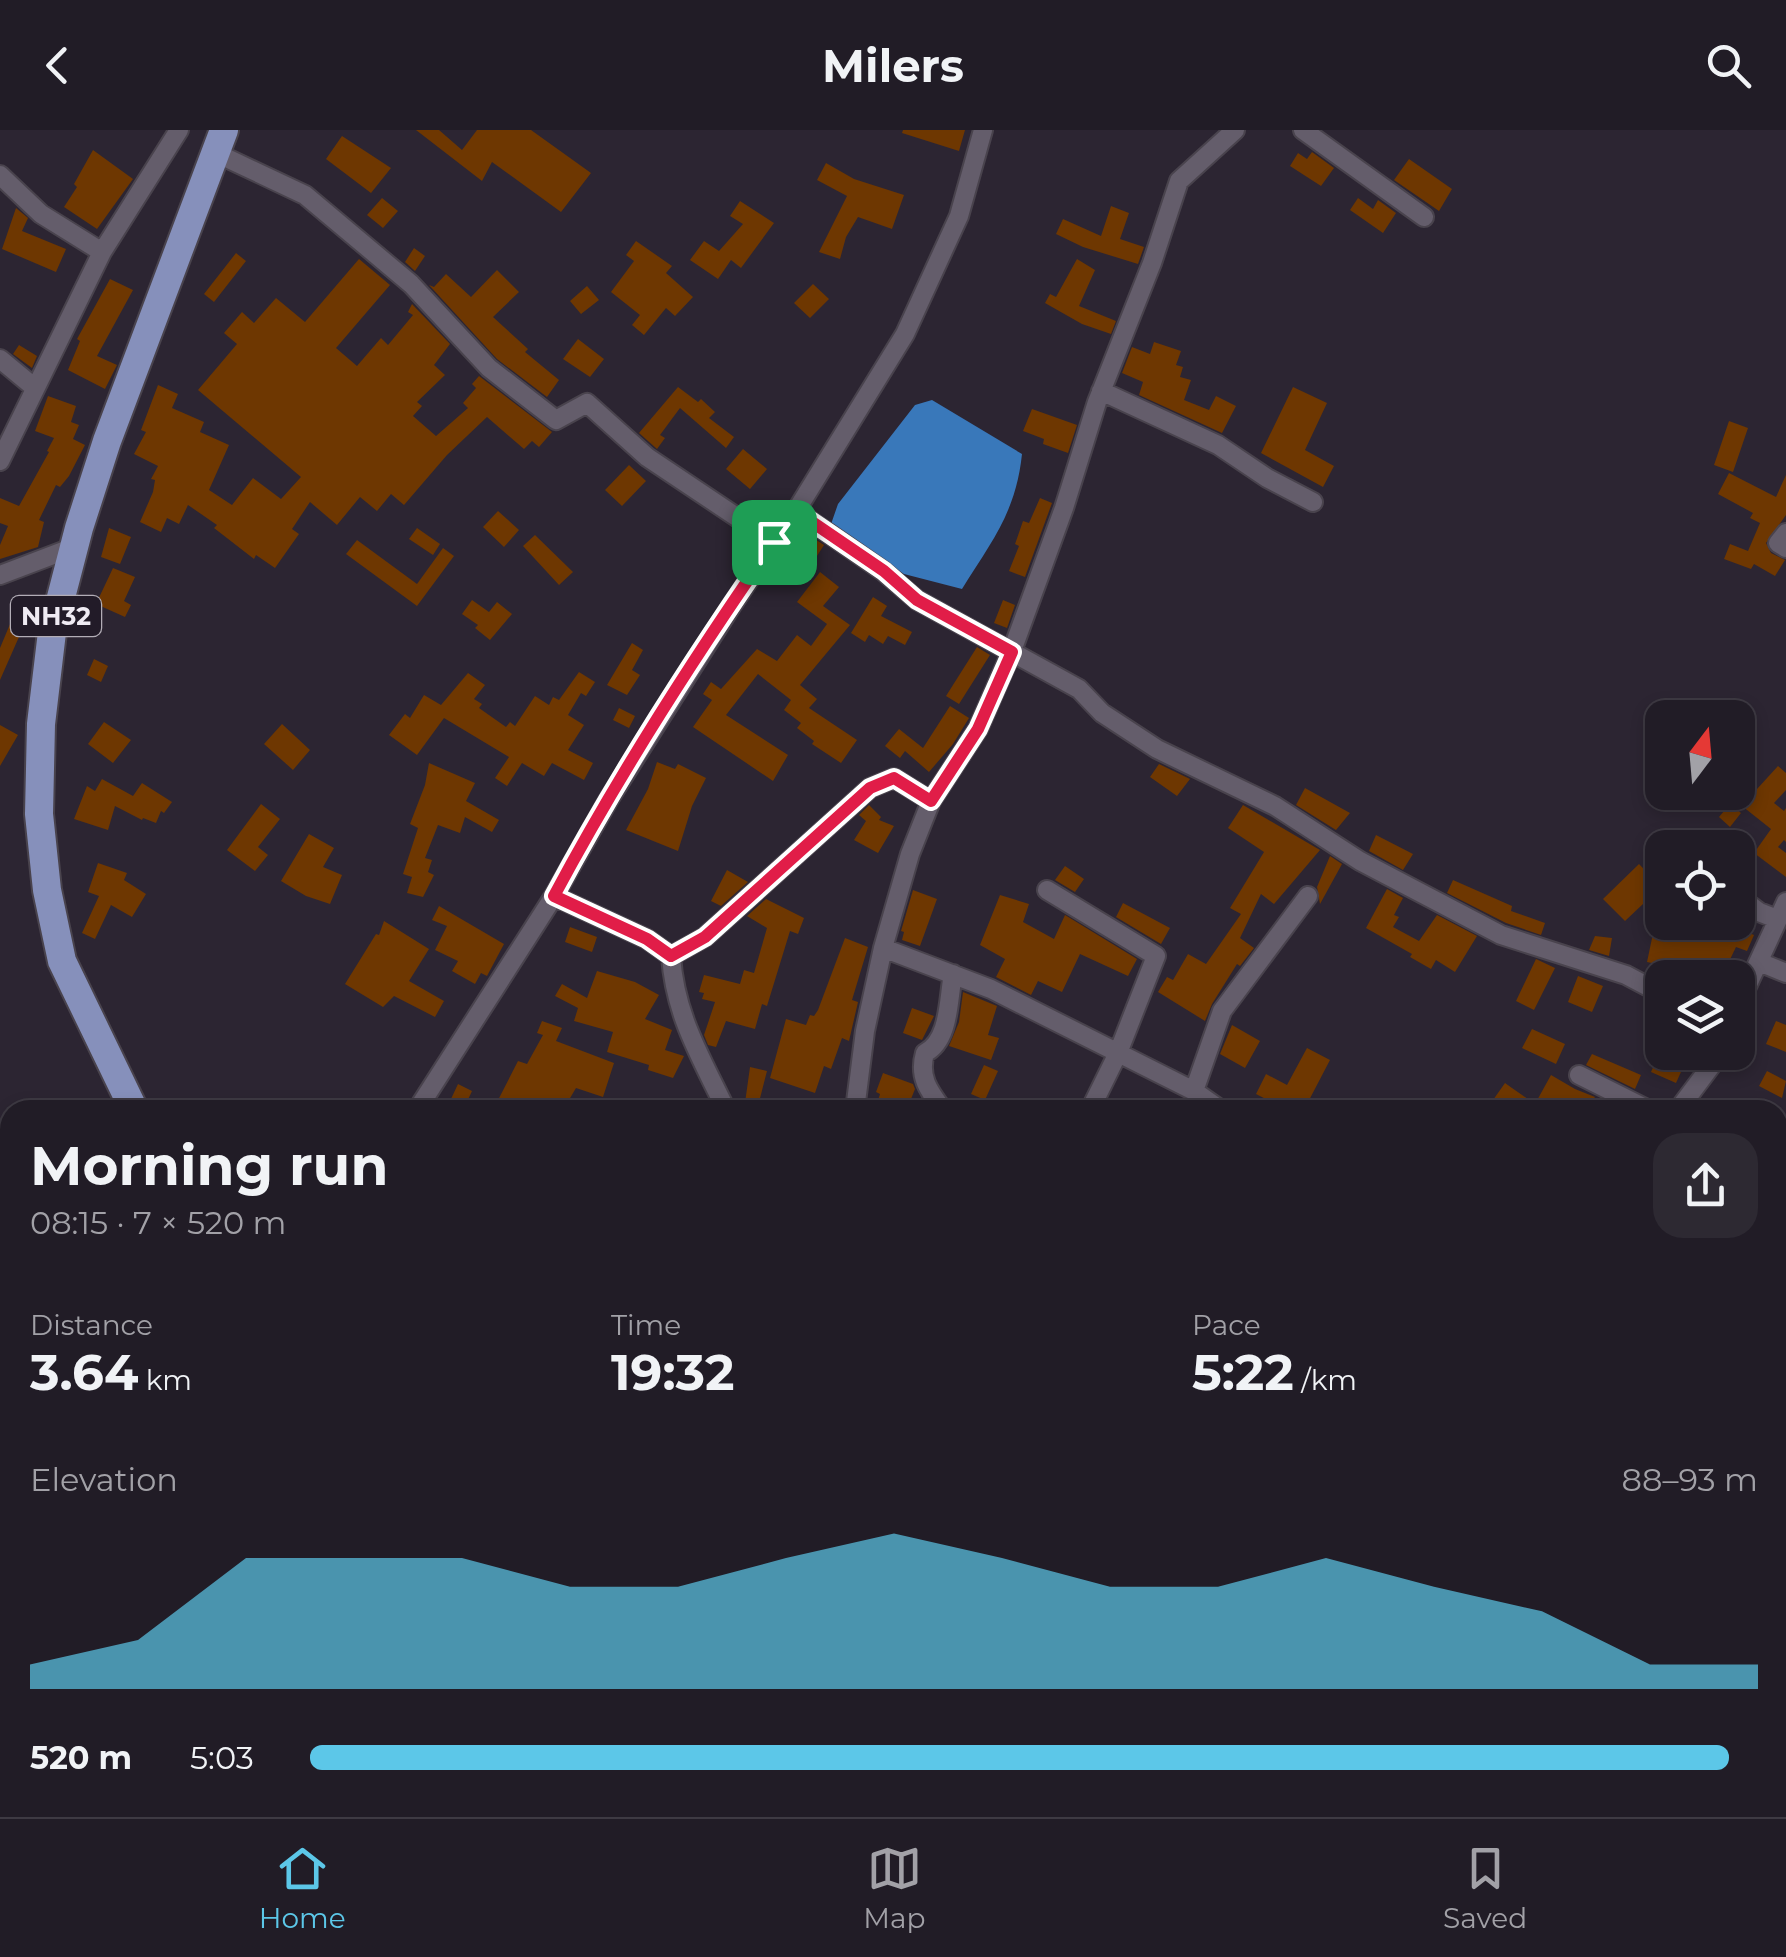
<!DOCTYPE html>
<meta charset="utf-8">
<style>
:root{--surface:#211c26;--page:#2d2932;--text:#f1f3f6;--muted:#a2a1a7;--line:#3e3a43;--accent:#5cc7e8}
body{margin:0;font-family:Montserrat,sans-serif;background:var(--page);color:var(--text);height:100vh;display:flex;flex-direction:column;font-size:38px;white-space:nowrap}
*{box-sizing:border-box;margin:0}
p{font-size:32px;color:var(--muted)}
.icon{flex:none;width:55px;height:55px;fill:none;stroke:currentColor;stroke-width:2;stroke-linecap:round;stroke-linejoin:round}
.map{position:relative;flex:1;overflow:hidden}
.side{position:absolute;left:0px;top:970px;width:1788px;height:718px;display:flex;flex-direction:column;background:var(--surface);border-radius:30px 30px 0 0;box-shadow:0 5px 15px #0003,0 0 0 2px var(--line)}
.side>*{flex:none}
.needle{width:65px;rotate:16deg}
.tools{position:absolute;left:1645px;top:570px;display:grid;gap:20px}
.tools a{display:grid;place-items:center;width:110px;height:110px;border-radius:20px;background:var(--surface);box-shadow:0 5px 15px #0003,0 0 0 2px var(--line);font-size:50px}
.pin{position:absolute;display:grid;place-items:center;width:85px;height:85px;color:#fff;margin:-42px;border-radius:20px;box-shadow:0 5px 15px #0006}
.round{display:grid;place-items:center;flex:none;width:105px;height:105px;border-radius:30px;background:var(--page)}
.overview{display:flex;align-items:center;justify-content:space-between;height:170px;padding:0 30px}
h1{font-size:55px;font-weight:700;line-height:75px}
.metrics{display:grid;grid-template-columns:repeat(3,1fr);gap:15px;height:170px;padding:10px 30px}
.metrics div{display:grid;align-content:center}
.metrics b{font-size:50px;font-weight:700}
.metrics small{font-size:28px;font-weight:400}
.metrics p{font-size:28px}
.chart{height:280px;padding:20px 30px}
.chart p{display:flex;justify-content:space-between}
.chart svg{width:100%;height:180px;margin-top:10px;fill:var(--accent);opacity:.7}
ul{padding:0 30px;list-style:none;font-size:32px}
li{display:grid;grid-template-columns:160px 120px 1fr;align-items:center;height:75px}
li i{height:25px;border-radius:12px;background:var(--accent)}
header{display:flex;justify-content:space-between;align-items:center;height:130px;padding:0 30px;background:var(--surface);font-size:45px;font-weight:700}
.tab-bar{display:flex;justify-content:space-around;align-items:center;height:140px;border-top:2px solid var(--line);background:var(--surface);font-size:28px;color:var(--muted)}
.tab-bar a{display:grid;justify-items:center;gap:5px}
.tab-bar .current{color:var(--accent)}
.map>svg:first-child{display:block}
.green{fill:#124127}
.water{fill:#3978ba}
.building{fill:#6e3701}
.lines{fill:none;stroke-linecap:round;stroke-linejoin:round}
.minor-casing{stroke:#49434d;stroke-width:22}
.primary-casing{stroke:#49434d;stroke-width:32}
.minor{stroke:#645d6b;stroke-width:18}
.primary{stroke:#8690bb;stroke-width:28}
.route-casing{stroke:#fff;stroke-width:20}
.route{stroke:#e11d48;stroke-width:12}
.labels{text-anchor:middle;stroke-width:8;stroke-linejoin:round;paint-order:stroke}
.shield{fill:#221b28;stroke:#b2adb6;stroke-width:2.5}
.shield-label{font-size:25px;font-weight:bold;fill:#efebf3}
</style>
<header><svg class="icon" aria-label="back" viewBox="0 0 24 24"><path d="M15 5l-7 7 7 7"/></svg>Milers<svg class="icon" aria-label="search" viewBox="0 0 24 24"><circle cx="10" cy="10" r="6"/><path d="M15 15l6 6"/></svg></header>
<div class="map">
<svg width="1786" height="1687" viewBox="0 0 1786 1687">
<rect width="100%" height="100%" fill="#2c2532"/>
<!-- green -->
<path class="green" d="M945,1678H1236L1230,1687H942L939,1684Z"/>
<!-- water -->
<path class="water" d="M932,270L1022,324C1016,382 992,411 962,459L904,444L830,397L838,374L915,275Z"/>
<!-- building -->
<path class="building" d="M416,0H439L462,20L477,0H531L591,43L561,82L492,32L482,51Z
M903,0H965L959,21L902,3Z
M342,6L391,38L371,63L326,29Z
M93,20L133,49L97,99L64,77L77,57L74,54Z
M1312,22L1334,38L1321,56L1290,36L1298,23L1307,29Z
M1409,29L1452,59L1439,81L1394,50Z
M826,33L854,49L904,65L892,99L858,87L846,107L840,129L819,122L847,66L817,50Z
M382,68L398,81L383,98L367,85Z
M1358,68L1373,79L1378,70L1396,83L1383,103L1350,80Z
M740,71L774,93L741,138L731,130L718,149L690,130L704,111L719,121L743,94L730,86Z
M1111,76L1129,83L1120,109L1144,117L1138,134L1083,117L1056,104L1063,89L1101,106Z
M16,78L28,88L22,101L66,119L56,142L2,119Z
M636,111L672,136L666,143L693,167L675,186L666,178L644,205L632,195L640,185L611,162L634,131L626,125Z
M414,118L425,126L415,141L405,132Z
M236,123L246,131L214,172L204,164Z
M359,129L390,155L336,218L357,236L381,208L388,215L413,185L408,182L412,174L450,214L434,235L445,245L417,272L422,276L413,286L436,306L468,278L463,273L476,258L472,254L479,246L552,302L539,317L532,311L524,319L487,287L447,325L404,375L391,364L377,381L360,367L337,395L310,372L292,399L299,404L275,438L256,425L254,429L214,398L217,395L188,375L179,394L167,388L161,402L140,392L153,362L155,350L151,349L158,336L134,324L146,302L141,300L158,255L178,264L172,278L204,292L200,302L229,315L209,360L232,375L253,348L281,369L301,347L198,260L237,214L224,203L242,182L254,193L276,168L305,192Z
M1077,129L1095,140L1079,176L1116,191L1111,204L1082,194L1045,173L1050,164L1056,167Z
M497,140L519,162L493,187L528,219L525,222L559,250L547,267L497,229L429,155L434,157L446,144L471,167Z
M110,149L133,160L97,226L117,235L105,259L68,240L80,211L77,209Z
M813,154L829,169L810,188L794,173Z
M587,156L599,170L581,184L570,171Z
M578,209L604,229L590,247L563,229Z
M1154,212L1181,221L1176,235L1183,237L1180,247L1191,250L1184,270L1209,280L1216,266L1236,276L1222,303L1139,265L1143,252L1122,243L1132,217L1150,224Z
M19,215L37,226L32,238L13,224Z
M678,257L698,272L701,269L715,282L709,288L734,307L726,318L680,278L660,305L665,308L657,319L639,303Z
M1293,257L1327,273L1305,320L1334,336L1323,357L1261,323Z
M48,266L76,276L71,292L79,295L73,309L85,315L69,346L60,357L56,355L39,390L44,392L38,417L0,429V415L8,396L0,393V368L19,376L49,322L47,321L54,308L35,301Z
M1032,279L1077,295L1068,323L1043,314L1044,309L1023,301Z
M1729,291L1748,298L1733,342L1714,335Z
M743,319L767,339L750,359L726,339Z
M629,335L646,351L622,376L605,360Z
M1729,343L1776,367L1786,345V385L1766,413L1771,423L1785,430L1775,446L1754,434L1751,439L1724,429L1730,414L1748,421L1760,393L1750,388L1753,383L1718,364Z
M1040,368L1052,373L1025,447L1009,441L1019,416L1015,414L1023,391L1029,393Z
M498,381L519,400L504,417L483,397Z
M109,398L131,407L120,434L101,427Z
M417,398L440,414L433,425L409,409Z
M807,404L824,415L815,429L798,417Z
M535,405L573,442L559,455L523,416Z
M357,410L417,454L443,418L454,426L417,476L346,424Z
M113,438L135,447L124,471L131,475L125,487L96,474Z
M820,442L839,457L823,476L850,495L800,555L817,569L809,578L857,610L841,633L812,614L814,611L797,598L801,593L784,580L791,570L758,544L726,585L788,625L773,651L693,597L712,570L703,564L711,552L721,559L757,519L777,531L797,505L811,516L827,494L797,472Z
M873,467L887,476L881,486L912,502L905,515L888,506L883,514L869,505L865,512L851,503Z
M472,470L489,482L497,472L512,484L490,510L475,498L478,495L462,484Z
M1003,470L1015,475L1007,498L994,493Z
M13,487L26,491L0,550V518Z
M632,513L643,520L632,540L640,545L627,565L607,555Z
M977,517L990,525L959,574L946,566Z
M94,529L108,536L101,552L87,545Z
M579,542L595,552L586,566L581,563L568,585L584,595L568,620L593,633L584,650L552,633L544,646L522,633L507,656L495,648L509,627L444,588L417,625L389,605L405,584L410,588L424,565L441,575L468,543L485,555L474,569L482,574L479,578L506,597L510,592L515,596L535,566L549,575L553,567L559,570Z
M950,576L969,588L953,614L929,642L905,621L900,628L885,616L899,599L923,618Z
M619,578L635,586L629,598L613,590Z
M104,592L131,610L113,633L88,614Z
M282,594L310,620L293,640L264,614Z
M0,595L18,605L0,636Z
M657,632L675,639L678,634L706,648L692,676L678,721L626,700L648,659Z
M429,633L475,653L466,671L499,690L492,702L465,687L460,703L438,695L425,728L432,730L428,742L434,745L423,767L407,763L412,747L403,744L418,698L410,694L425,655Z
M1159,634L1190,649L1177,666L1150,647Z
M1778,636L1786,643V660L1774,673L1784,681L1786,678V712L1784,710L1778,717L1786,723V747L1754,723L1771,699L1737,672L1753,656L1757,659Z
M102,649L133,666L142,653L172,672L164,683L161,681L156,693L143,688L142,690L115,676L108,700L74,689L87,656L95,661Z
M1305,658L1350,683L1336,700L1296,675Z
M261,674L280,689L258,717L268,725L255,741L227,720Z
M1730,674L1741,683L1730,697L1719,687Z
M869,675L881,687L879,690L894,696L878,723L854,710L866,691L859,685Z
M1243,675L1320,720L1274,774L1261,764L1240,808L1254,818L1240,836L1237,834L1212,874L1205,891L1158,862L1167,847L1173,850L1188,824L1206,834L1241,784L1230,778L1264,722L1228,698Z
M1727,700L1745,718H1710Z
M309,704L334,718L323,737L342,745L330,774L306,766L281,751Z
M1376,705L1413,724L1403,740L1369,721Z
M1330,726L1342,734L1320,774L1317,757Z
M98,733L127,743L124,750L146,764L132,787L111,775L95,809L82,803L99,766L88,762Z
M1639,734L1661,757L1625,791L1603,769Z
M1065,736L1084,749L1075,762L1055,750Z
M727,740L748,752L721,776L711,771Z
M1453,750L1512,776L1511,781L1545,793L1541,805L1506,793L1447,763Z
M1387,759L1403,768L1394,785L1399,787L1393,797L1419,811L1437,785L1477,806L1455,842L1436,830L1431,839L1410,827L1412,824L1366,798Z
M913,760L937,769L920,816L902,810L904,802L901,801Z
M1000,765L1029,774L1023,792L1054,809L1065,785L1137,829L1128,846L1080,824L1062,862L1038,851L1031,865L996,847L1005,829L980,815Z
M766,769L804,788L798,804L790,801L767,876L762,874L755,899L726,891L716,917L708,915L704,905L715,872L702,869L704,863L699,862L704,845L740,854L744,840L754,843L767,798L747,786Z
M1123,773L1170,798L1161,814L1116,787Z
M439,776L504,814L487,846L481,843L475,854L452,841L458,831L435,820L447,796L432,790Z
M1738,781L1755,794L1749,803L1754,805L1747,821L1736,817L1723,844L1701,833L1699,841L1666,832V836L1647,832L1655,794L1705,810L1713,792H1738Z
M384,791L429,819L409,851L444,871L435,887L394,866L383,877L345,854L376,804L379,805Z
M570,797L597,807L592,822L565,812Z
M1595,806L1612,808L1609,826L1589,820Z
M845,808L868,817L852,870L858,872L849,911L842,908L831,939L824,936L815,963L770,948L786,889L806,895L810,885L814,886L818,880Z
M1536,829L1555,838L1534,880L1516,871Z
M597,841L635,852L659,865L645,889L672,900L665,920L684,926L673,948L648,940L649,935L607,922L613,902L574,891L578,878L555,866L562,854L587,868Z
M1578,846L1603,856L1592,882L1568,872Z
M963,862L997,876L988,905L999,908L991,930L949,916L959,892Z
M912,878L934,886L922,910L903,903Z
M542,891L562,898L556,911L614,933L603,967L576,958L563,980H510L496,974L518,931L527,934L543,905L537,903Z
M1776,891L1786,895V922L1766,914Z
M1232,895L1260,911L1245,938L1220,924Z
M1532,899L1565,914L1556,934L1522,918Z
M1307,918L1330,930L1306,976L1295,971L1287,980L1256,964L1266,944L1287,955Z
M1664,922H1690L1676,953L1651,942L1658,926L1662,927Z
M1592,924L1641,945L1635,959L1586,935Z
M984,935L998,941L985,970L971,964Z
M750,937L767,941L757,980H744Z
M1767,941L1786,951L1782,968L1759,956Z
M883,943L913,954L915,959L909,974L905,973L903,980H875L880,964L876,962Z
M1551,945L1575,959L1595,967L1592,971L1587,968L1580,980H1546L1535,974Z
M1505,953L1512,958L1544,980H1486Z
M458,954L472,961L465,976L451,969Z"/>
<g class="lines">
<!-- minor casing -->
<g class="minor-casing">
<path id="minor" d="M1303,0L1424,87
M216,23L305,65L411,154L489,238L556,290L587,273L647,327L774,412
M0,45L41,84L102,122
M0,229L35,258
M1101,261L1218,315L1267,348L1313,372
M0,331L102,122L179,0
M796,381L883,441L917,470L1079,559L1102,583L1157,619L1275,676L1360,731L1501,805L1626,845L1662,864
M1786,403L1778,413L1786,418
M0,445L74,417
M1047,760L1156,826L1118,923L1090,980
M554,766L647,809L671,826C675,886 701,927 726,980
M1738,766L1759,782L1777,789
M883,818L991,859L1194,961L1221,980
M671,826L705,807L870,658L894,648L931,671
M1759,832L1786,843
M1738,876L1786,772
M1579,945L1649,980
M1194,961L1222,881L1308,766
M417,980L554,766L609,669L732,475L796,381L905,204L959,86L983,0
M855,980L865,901L883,818L910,724L931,671L978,599L1012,521L1064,378L1097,272L1152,133L1179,51L1235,0
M943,980C929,961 918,947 925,923C950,910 948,870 953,844
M1678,980L1711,936L1717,922
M1778,1134L1786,1120
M0,1390L10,1383
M1778,1398L1786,1401
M0,1488L10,1497
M1778,1570L1786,1573
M331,1678L342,1687
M442,1678L456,1687
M572,1678L587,1687
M81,1687L90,1678
M782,1687L788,1678
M919,1687L930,1678
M1241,1687L1247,1678
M1629,1687L1632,1678"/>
</g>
<!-- primary casing -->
<g class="primary-casing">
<path id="primary" d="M134,980L62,831L47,760L39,684L41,594L52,502L79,398L107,311L224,0
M857,1678L868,1687
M892,1678L903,1687"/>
</g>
<!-- minor -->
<use href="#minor" class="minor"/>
<!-- primary -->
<use href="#primary" class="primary"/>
</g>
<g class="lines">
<!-- route casing -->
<g class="route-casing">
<path id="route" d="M796,381L884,441L917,470L1012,522L978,599L931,671L894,648L870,658L705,807L671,826L647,809L554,766C625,633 709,504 796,381Z"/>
</g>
<!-- route -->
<use href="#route" class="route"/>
</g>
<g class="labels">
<!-- shield labels -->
<rect class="shield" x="11" y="466" width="90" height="40" rx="8"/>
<g class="shield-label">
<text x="56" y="495">NH32</text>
</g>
</g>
</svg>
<div class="tools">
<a><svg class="needle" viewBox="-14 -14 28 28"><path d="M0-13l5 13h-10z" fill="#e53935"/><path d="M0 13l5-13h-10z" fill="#a2a1a7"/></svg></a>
<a><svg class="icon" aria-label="locate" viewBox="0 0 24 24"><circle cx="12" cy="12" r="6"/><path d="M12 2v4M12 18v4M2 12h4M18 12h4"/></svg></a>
<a><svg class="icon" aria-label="layers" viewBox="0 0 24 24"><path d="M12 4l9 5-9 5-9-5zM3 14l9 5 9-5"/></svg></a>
</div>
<div class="pin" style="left:774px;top:412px;background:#1e9e55"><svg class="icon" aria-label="arrive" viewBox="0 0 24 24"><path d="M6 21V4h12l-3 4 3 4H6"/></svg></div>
<section class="side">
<div class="overview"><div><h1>Morning run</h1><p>08:15 · 7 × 520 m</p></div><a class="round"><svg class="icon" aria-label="share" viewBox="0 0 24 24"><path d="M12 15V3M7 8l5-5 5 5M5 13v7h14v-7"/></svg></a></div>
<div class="metrics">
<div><p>Distance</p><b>3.64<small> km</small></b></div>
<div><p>Time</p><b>19:32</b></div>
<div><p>Pace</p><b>5:22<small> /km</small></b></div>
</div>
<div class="chart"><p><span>Elevation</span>88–93 m</p>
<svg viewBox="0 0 160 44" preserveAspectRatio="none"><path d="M0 44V38L10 32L20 12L30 12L40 12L50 19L60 19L70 12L80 6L90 12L100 19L110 19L120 12L130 19L140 25L150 38L160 38V44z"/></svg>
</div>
<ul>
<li><b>520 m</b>5:03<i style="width:98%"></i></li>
</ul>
</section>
</div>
<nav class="tab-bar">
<a class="current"><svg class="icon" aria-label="home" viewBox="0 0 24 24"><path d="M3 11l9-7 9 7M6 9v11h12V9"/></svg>Home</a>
<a><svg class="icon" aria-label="map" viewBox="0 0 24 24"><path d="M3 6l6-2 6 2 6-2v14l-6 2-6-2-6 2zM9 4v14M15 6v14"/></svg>Map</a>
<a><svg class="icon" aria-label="saved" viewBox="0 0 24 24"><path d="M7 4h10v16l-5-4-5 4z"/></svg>Saved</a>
</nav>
